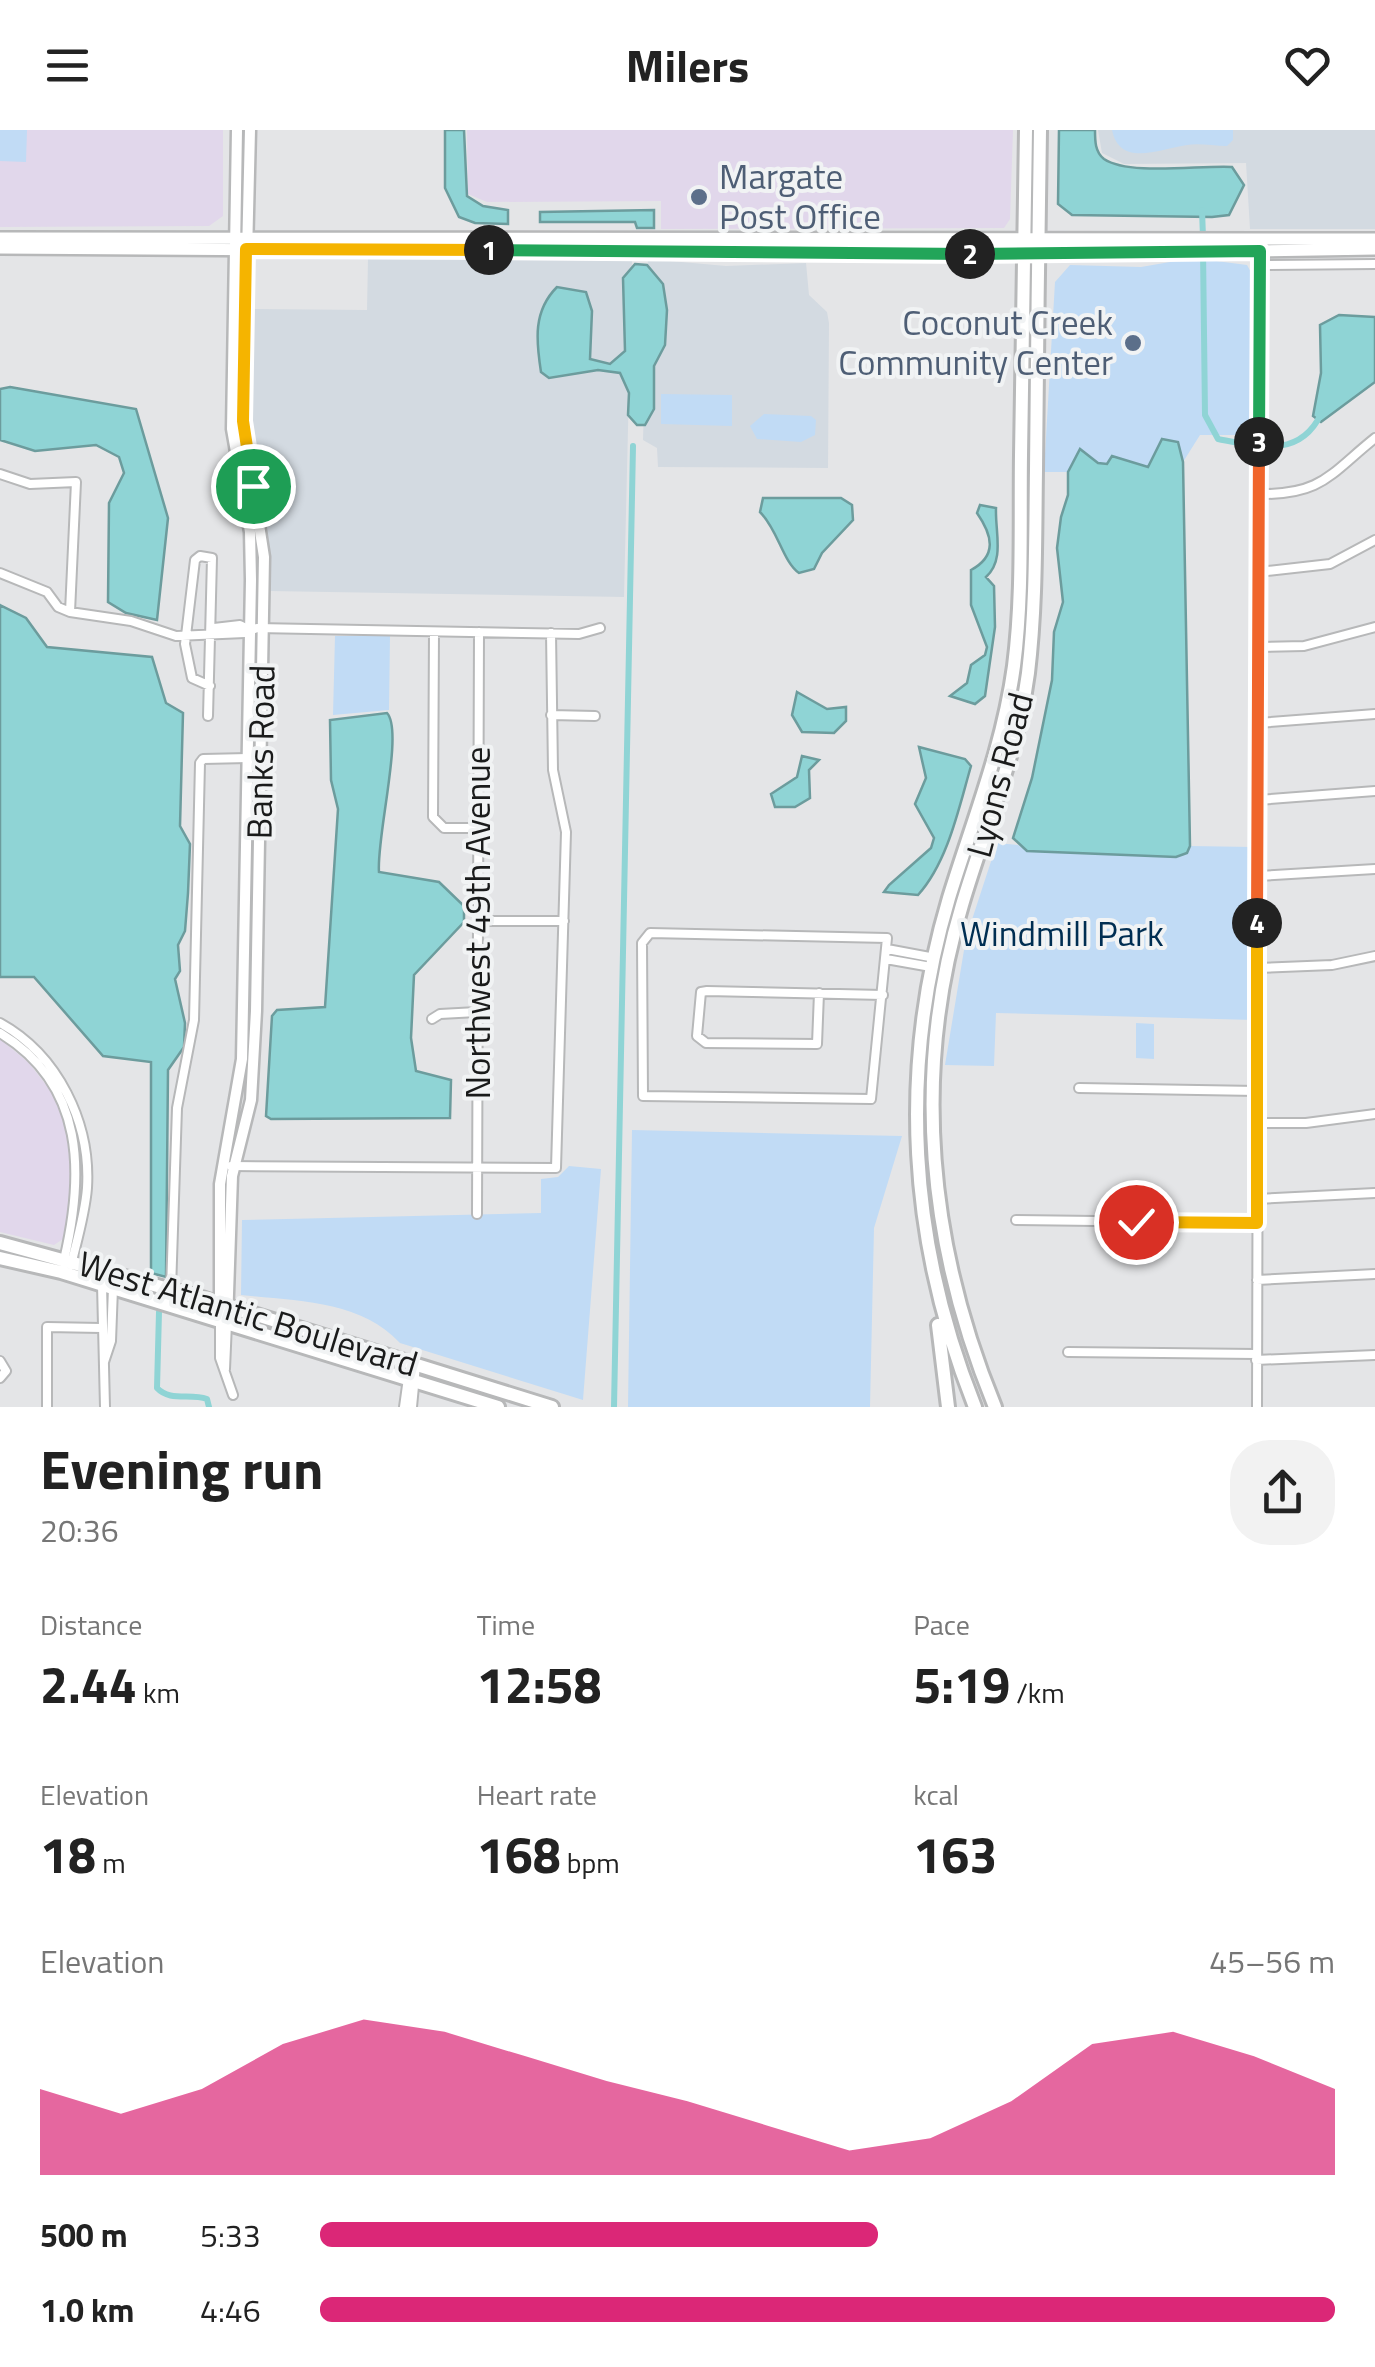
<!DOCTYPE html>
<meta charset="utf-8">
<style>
:root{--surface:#fff;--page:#f2f2f2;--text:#222;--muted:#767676;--accent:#db2777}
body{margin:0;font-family:"Titillium Web",sans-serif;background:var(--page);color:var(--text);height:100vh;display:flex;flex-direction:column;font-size:38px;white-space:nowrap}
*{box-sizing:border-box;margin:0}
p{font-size:32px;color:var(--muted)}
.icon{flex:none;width:55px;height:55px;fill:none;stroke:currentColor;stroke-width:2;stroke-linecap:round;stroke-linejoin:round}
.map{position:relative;height:1277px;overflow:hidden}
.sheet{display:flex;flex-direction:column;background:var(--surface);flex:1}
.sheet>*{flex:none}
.pin{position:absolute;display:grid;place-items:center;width:85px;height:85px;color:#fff;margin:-42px;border:5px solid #fff;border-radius:50%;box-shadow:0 2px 10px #0007}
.km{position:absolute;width:50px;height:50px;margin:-25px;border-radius:50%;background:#222;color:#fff;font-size:28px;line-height:50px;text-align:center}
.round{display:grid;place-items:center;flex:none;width:105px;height:105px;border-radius:40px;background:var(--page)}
.summary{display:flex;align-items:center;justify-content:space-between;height:170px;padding:0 40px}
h1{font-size:55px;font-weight:700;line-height:75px}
.figures{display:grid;grid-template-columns:repeat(3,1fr);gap:15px;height:170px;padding:10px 40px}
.figures div{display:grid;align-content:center}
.figures b{font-size:50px;font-weight:700}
.figures small{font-size:28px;font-weight:400}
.figures p{font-size:28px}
.chart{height:280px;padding:20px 40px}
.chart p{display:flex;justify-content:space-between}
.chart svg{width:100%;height:180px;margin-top:10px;fill:var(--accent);opacity:.7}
ul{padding:0 40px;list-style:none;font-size:32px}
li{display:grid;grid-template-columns:160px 120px 1fr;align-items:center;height:75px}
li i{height:25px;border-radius:12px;background:var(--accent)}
header{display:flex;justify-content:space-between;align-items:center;height:130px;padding:0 40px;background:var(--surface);font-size:45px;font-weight:700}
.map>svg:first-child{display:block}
.commercial{fill:#e1d7eb}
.built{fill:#d3dae1}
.green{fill:#c1dbf5}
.water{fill:#8fd4d5;stroke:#6c9c9d;stroke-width:2.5}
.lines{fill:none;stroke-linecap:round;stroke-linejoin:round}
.canal{stroke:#8fd4d5;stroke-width:6}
.minor-casing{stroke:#b7b8b9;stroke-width:12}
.tertiary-casing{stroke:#b7b8b9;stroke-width:15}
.secondary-casing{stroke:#b7b8b9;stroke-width:16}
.primary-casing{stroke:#b7b8b9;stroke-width:18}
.minor{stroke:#fff;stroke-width:8}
.tertiary{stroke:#fff;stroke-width:10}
.secondary{stroke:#fff;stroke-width:11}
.primary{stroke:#fff;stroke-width:12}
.split-1-casing{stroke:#fff;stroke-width:20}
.split-2-casing{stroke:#fff;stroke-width:20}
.split-3-casing{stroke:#fff;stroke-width:20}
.split-4-casing{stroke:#fff;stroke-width:20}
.split-5-casing{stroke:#fff;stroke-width:20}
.split-1{stroke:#f5b400;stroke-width:12}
.split-2{stroke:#22a559;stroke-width:12}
.split-3{stroke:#22a559;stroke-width:12}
.split-4{stroke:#f0652b;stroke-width:12}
.split-5{stroke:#f5b400;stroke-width:12}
.service-dot{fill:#5c6f8a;stroke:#f1f3f4;stroke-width:4}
.labels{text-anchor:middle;stroke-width:8;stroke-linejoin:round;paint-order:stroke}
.service-label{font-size:35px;fill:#4e5e75;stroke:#f1f3f4;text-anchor:start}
.street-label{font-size:35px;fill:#1a1b1b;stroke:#f1f3f4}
.park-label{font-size:35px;fill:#002e52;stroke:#f1f3f4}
</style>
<header><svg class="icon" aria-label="menu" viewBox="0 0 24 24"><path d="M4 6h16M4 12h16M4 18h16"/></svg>Milers<svg class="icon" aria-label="heart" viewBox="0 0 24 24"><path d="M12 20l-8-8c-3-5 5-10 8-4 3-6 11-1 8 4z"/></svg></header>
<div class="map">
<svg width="1375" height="1277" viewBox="0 0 1375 1277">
<rect width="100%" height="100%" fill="#e4e5e7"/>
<!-- commercial -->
<path class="commercial" d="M0,0H223V86L209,96L0,97Z
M467,0H1013L1010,89L1004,98L661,99V71L487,72L468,64Z
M0,909L28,932L51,961L65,991L73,1027L71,1077L63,1109L54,1115L0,1102Z"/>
<!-- built -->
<path class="built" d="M1098,0H1375V99H1250L1246,33L1124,34L1102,23Z
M368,129L632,130L624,467L269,461L266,390L249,285L252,179L367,180Z
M648,129L726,136L806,133L809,165L827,182L829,193L828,338L658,337L657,318L643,310Z"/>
<!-- green -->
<path class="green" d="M0,0H27L26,32L0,31Z
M1112,0H1233V10L1227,16C1214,16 1199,13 1187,15C1159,19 1120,38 1112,0Z
M1193,128L1247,135L1252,144L1254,305H1200L1183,332L1181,322L1162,309L1148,337L1113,326L1107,334H1098L1080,319L1068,342H1044L1055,152L1070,135L1141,137Z
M661,264L732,265V296L661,294Z
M764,284L811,286L816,290L815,305L801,312L757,309L750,296Z
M335,506H390L389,580L333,585Z
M997,713L1018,715L1027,721L1175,727L1187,723L1190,716L1253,717L1254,890L996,883L994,936L945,935L966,808Z
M1136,893L1154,894V929L1136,928Z
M632,1000L902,1006L874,1098L870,1277H628Z
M569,1036L601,1039L583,1270L400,1213C360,1170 296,1171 241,1165L242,1090L541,1083V1049L558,1047Z"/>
<!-- water -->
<path class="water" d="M445,0H464L467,66L483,76L508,80V94L475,93L459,87L445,58Z
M1059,0H1095C1095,11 1095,22 1104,29C1129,46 1200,35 1232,37L1244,55L1229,85L1212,87L1072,85L1058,74Z
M654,80V98H637L635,92H540V82Z
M635,134L647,135L663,154L667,180L665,215L654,236V279L645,295H637L628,285L629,263L620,243L598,240L549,248L541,242C536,210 533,181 557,157L586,162L592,181L590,229L610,234L625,221L623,148Z
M1339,185L1375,187V252L1321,292L1313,286L1321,243L1320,195Z
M10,257L136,279L168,388L157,490L126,483L108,472L109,373L124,343L119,327L96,315L35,321L0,310V259Z
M1162,309L1178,312L1183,332L1190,716L1187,723L1176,727L1027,721L1013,708L1032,648L1052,550L1054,502L1063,472L1057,418L1061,387L1068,365V342L1080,319L1098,333L1107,334L1112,326L1148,337Z
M763,368H841L852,375L853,390L822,423L814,439L799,443C783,432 778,400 760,382Z
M980,375L996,378C995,402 1005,430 986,447L994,456L995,497L985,566L975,574L950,566L967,553L971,535L985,525L987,517L971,475V440C997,426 993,406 977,383Z
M0,475L26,488L47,517L152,527L166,573L183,583L180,696L190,714L188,763L185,801L178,815L180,841L175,849L185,893L184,917L168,940L166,1147L151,1143V932L103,926L34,847H0Z
M797,562L827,579L846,577V591L834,603L802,602L792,585Z
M387,583C404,601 376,708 379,742L439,752L464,776V792L414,845L411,908L416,941L451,950L450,988L271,989L266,986L272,886L277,880L325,877L338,679L331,650L330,590Z
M919,617L965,629L971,636C959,677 948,732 918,765L884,762L889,755L931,718L934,708L915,674L926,648Z
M802,626L819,630L809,640L810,668L795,677H775L771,664L797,647Z"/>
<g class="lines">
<!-- canal -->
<path class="canal" d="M1202,80L1203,107
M1203,120L1205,285L1218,309C1260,317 1300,328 1321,284
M159,1182L157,1258C170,1272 190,1263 207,1269L209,1277
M614,1277L633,316"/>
<!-- minor casing -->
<g class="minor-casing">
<path id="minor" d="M1259,135L1375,134
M0,344L30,354L76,352L70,482
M1259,364C1322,365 1330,344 1375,308
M1258,442L1330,434L1375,410
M0,443L47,462L58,477L70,482L131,491L176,506L245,503L257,498L579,504L600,498
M434,502L433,687L444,698H477
M210,503L214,498L240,495L250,500
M1258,517L1304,516L1375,497
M551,585L595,586
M208,586L212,428L200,426L195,430L185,514L192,548L210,556
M1258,593L1375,584
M1258,670L1375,661
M1258,746L1375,739
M479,791H564
M650,803L887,808L871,969L643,966L642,813Z
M887,819L935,828
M886,829L931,837
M1257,838L1332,835L1375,826
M819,863L817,914L706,913L697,906L701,862L707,861L883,865
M432,889L440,884L477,882
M0,893C58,925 91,993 87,1058C85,1084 77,1110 71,1135
M0,903C86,955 84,1045 64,1130
M1079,958L1257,961
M1257,993H1306L1375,984
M231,1036L556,1038L566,702L553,640L551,503
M1257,1069L1375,1063
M477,1084L479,502
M1016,1090L1257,1093
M1257,1150L1375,1144
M102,1155L105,1277
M171,1160L177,978L194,890L200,633L203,629L248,628
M220,1190V1228L233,1265
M1068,1222L1256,1224
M1256,1230L1375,1225
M0,1231L6,1241L0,1248
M104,1232L111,1211L113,1158
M225,1239L227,1193
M47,1277V1197L101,1198
M404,1277L408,1248
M412,1277L416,1235
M1257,1277L1260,117"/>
</g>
<!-- tertiary casing -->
<g class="tertiary-casing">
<path id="tertiary" d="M220,1190V1054L242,929L251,450L250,402L232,299L237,0
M227,1193L232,1046L251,970L256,881L264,427L243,291L250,0"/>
</g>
<!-- secondary casing -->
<g class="secondary-casing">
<path id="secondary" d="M0,108L1375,109
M0,118L1038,125L1375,119"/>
</g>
<!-- primary casing -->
<g class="primary-casing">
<path id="primary" d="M0,1113L205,1169L552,1277
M0,1128L61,1142L498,1277
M938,1195L948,1277
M975,1277C909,1112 898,939 949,768C973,690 1003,617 1014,536C1023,466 1020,395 1021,325C1022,216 1024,108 1026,0
M995,1277C929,1117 911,944 962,775C985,697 1017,625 1028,543C1036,476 1035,408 1036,340C1037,227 1038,113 1040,0"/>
</g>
<!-- minor -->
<use href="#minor" class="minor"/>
<!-- tertiary -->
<use href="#tertiary" class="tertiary"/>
<!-- secondary -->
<use href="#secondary" class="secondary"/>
<!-- primary -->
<use href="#primary" class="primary"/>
</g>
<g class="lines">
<!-- split-1 casing -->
<g class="split-1-casing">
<path id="split-1" d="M253,356L243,291L246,119L489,120"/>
</g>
<!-- split-2 casing -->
<g class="split-2-casing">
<path id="split-2" d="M489,120L970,124"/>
</g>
<!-- split-3 casing -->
<g class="split-3-casing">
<path id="split-3" d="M970,124L1260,121L1259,312"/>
</g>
<!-- split-4 casing -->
<g class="split-4-casing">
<path id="split-4" d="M1257,793L1259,312"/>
</g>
<!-- split-5 casing -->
<g class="split-5-casing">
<path id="split-5" d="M1136,1092L1257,1093V793"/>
</g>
<!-- split-1 -->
<use href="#split-1" class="split-1"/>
<!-- split-2 -->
<use href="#split-2" class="split-2"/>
<!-- split-3 -->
<use href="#split-3" class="split-3"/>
<!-- split-4 -->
<use href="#split-4" class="split-4"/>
<!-- split-5 -->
<use href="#split-5" class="split-5"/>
</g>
<!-- markers -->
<g class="service-dot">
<circle cx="699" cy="67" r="10"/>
<circle cx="1133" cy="213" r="10"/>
</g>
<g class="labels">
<!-- service labels -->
<g class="service-label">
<text x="719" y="59">Margate<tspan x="719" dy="40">Post Office</tspan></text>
<text x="1113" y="205" text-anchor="end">Coconut Creek<tspan x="1113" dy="40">Community Center</tspan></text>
</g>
<!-- street labels -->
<g class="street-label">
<text transform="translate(261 622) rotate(-89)" y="12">Banks Road</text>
<text transform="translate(1000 645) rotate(-75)" y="12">Lyons Road</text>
<text transform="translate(478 793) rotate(-90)" y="12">Northwest 49th Avenue</text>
<text transform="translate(248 1184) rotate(17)" y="12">West Atlantic Boulevard</text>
</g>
<!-- park labels -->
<g class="park-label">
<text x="1062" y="816">Windmill Park</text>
</g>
</g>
</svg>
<div class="pin" style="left:253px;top:356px;background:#1e9e55"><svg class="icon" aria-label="arrive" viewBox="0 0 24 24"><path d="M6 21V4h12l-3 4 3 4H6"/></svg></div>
<div class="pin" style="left:1136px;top:1092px;background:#d93025"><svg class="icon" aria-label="check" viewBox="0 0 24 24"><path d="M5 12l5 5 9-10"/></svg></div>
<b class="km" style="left:489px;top:120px">1</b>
<b class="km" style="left:970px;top:124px">2</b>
<b class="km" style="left:1259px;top:312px">3</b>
<b class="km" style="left:1257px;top:793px">4</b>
</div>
<section class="sheet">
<div class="summary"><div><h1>Evening run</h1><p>20:36</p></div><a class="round"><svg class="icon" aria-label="share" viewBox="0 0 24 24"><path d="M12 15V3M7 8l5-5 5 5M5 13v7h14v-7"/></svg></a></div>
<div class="figures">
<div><p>Distance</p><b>2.44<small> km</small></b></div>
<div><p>Time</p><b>12:58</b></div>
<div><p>Pace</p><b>5:19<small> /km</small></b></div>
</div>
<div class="figures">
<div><p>Elevation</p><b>18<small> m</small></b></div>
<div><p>Heart rate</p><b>168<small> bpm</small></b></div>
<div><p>kcal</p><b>163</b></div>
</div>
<div class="chart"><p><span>Elevation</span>45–56 m</p>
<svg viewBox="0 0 160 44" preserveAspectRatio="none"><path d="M0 44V23L10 29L20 23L30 12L40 6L50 9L60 15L70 21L80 26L90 32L100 38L110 35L120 26L130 12L140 9L150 15L160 23V44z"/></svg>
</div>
<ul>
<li><b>500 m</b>5:33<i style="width:55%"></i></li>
<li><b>1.0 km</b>4:46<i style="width:100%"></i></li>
</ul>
</section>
